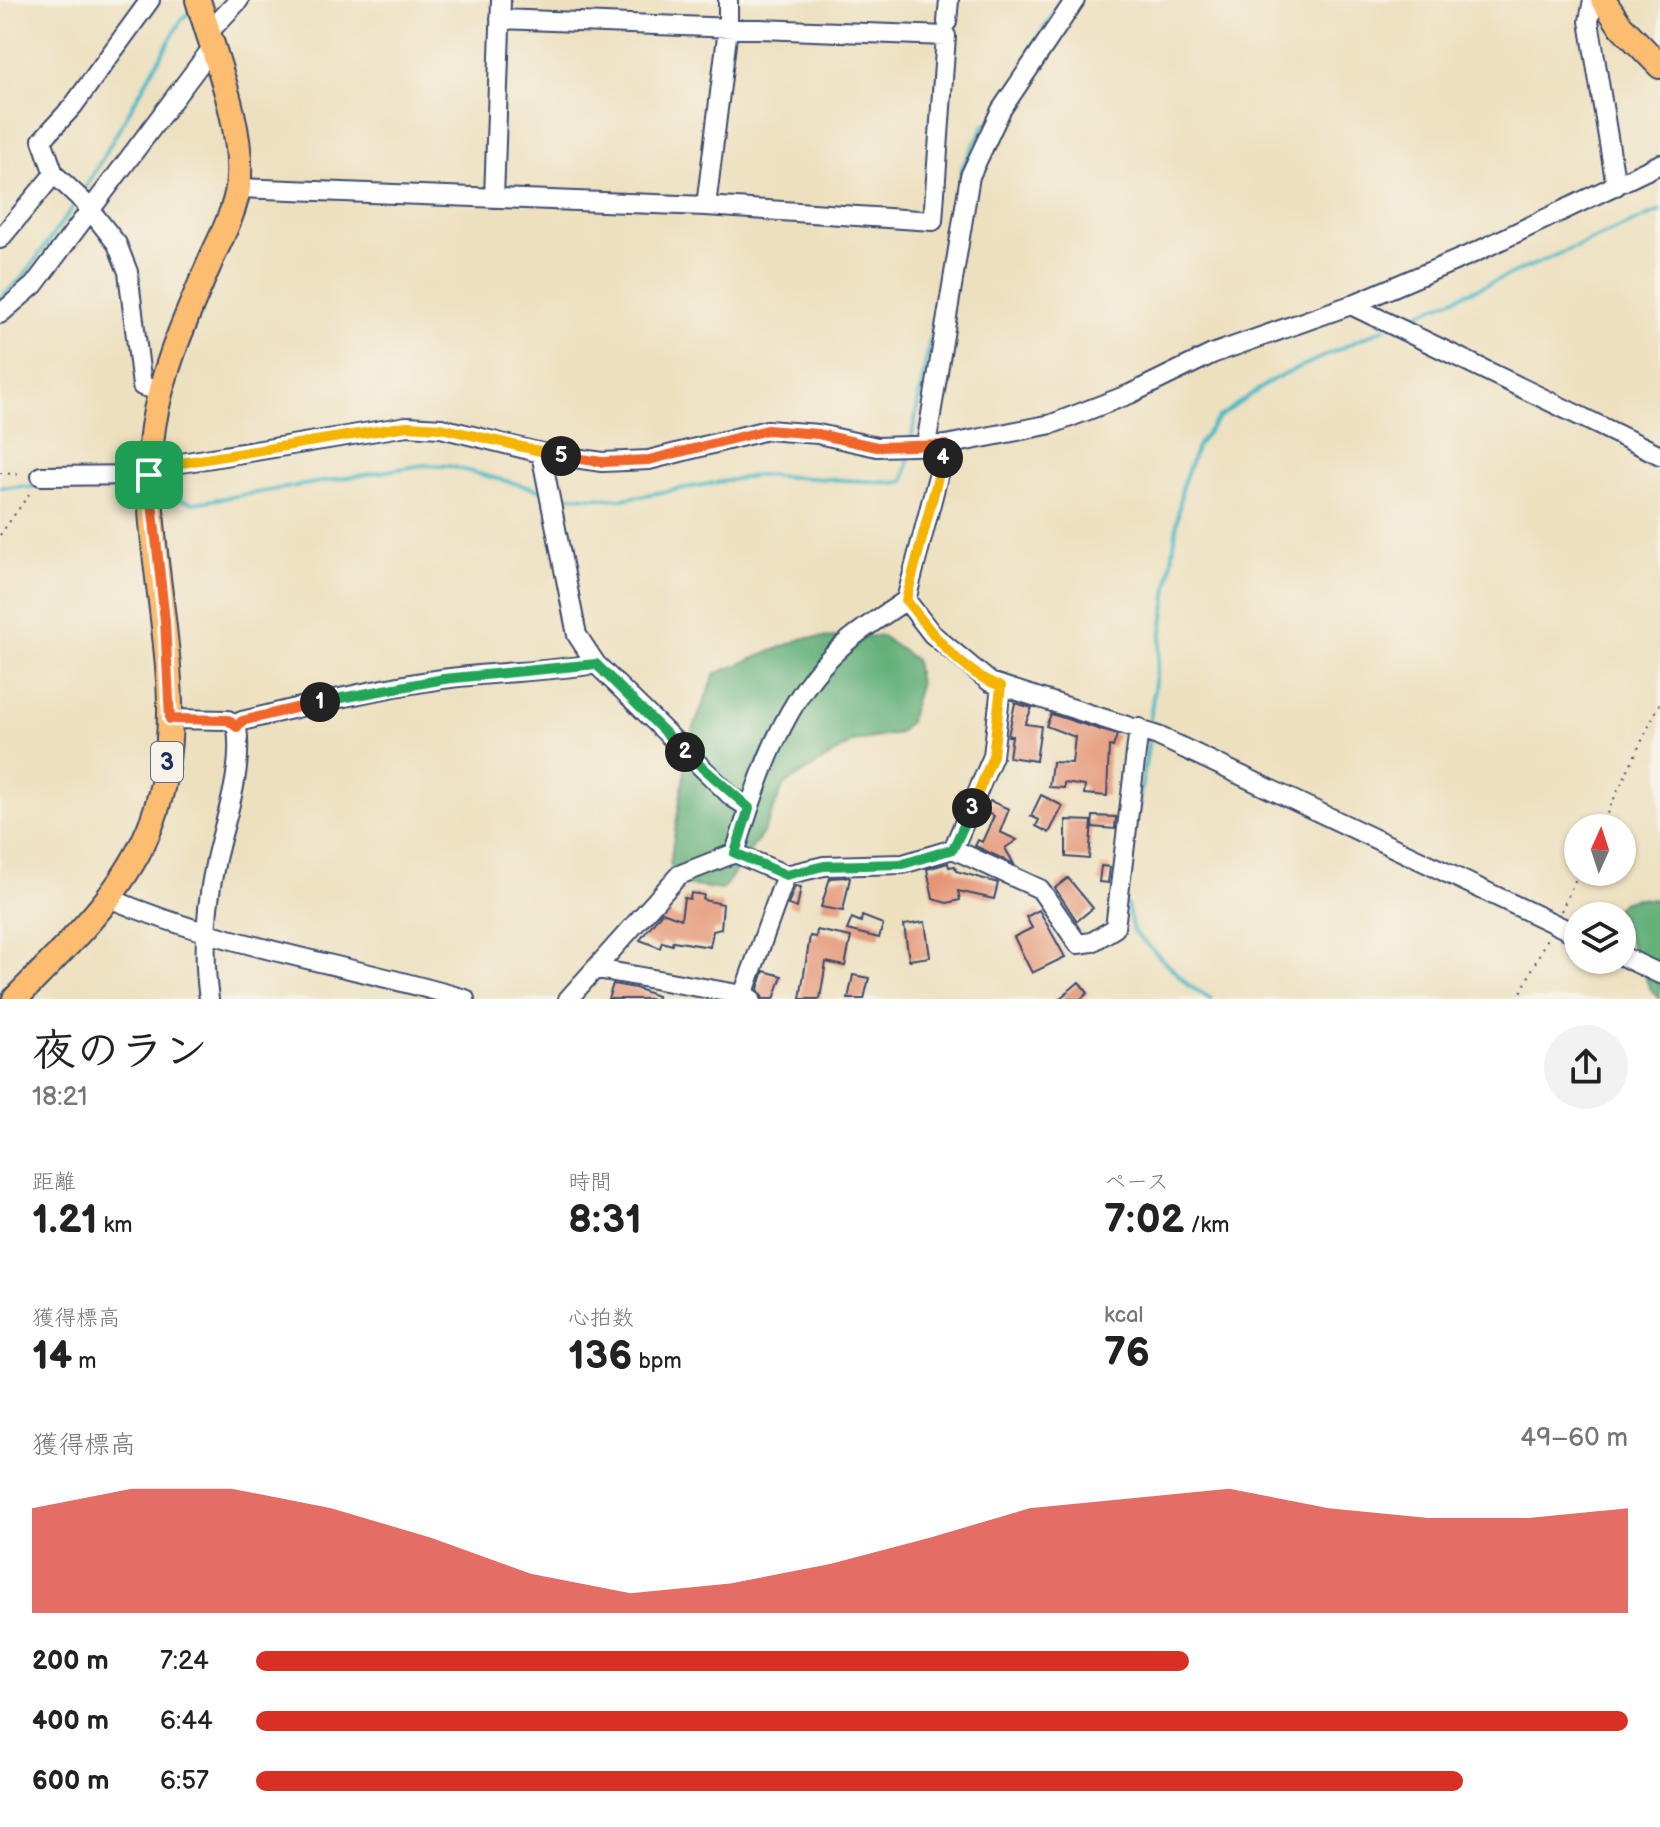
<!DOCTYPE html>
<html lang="ja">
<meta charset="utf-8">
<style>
:root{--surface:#fff;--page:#f2f2f2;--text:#222;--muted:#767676;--accent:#d93025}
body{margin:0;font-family:"Balsamiq Sans","Klee One",sans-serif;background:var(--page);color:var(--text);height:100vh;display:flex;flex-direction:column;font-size:30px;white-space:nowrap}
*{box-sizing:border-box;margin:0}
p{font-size:26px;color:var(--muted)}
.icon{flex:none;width:44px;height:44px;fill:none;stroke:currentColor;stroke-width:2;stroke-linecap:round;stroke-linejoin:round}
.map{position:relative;height:999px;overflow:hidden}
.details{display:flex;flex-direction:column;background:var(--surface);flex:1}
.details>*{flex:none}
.needle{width:52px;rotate:3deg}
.buttons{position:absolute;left:1564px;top:814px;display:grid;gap:16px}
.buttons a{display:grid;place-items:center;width:72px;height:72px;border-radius:50%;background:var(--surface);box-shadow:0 2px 6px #0004;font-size:40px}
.pin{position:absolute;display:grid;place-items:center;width:68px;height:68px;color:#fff;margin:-34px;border-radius:16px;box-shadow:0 4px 12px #0006}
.km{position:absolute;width:40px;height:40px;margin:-20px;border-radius:50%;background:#222;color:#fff;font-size:22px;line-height:40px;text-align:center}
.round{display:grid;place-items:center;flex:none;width:84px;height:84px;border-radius:42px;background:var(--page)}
.headline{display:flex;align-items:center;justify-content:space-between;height:136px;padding:0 32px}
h1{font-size:44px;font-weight:800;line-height:60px}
.stats{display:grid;grid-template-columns:repeat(3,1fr);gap:12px;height:136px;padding:8px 32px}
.stats div{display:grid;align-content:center}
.stats b{font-size:40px;font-weight:800}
.stats small{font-size:22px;font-weight:400}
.stats p{font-size:22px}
.chart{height:224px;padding:16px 32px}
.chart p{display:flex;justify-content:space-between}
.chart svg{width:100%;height:144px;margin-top:8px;fill:var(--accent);opacity:.7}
ul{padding:0 32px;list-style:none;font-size:26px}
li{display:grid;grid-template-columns:128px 96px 1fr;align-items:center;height:60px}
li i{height:20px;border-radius:10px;background:var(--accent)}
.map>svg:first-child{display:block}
.forest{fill:#65b17a;stroke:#40706c;stroke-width:2}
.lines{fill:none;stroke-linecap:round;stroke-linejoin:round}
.stream{stroke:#49b7c3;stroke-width:4}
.building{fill:#e59677}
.minor-casing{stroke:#3a4a6d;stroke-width:22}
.major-casing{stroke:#3a4a6d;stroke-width:28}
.path{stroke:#3a4a6d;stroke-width:2;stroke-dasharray:2 6;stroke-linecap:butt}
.minor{stroke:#fff;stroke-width:18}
.major{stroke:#fcbd6f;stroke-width:24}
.split-1-casing{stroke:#fff;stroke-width:16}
.split-2-casing{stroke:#fff;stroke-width:16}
.split-3-casing{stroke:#fff;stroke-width:16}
.split-4-casing{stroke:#fff;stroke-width:16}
.split-5-casing{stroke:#fff;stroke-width:16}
.split-6-casing{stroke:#fff;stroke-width:16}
.split-1{stroke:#f0652b;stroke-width:10}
.split-2{stroke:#22a559;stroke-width:10}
.split-3{stroke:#22a559;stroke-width:10}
.split-4{stroke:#f5b400;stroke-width:10}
.split-5{stroke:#f0652b;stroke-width:10}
.split-6{stroke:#f5b400;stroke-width:10}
.labels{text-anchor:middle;stroke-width:6;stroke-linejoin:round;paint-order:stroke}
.shield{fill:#f7f3e8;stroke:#5d6a87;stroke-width:2}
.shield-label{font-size:24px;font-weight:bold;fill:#1b2f5e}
</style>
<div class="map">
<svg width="1660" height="999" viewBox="0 0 1660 999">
<rect width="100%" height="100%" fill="#f7f3e8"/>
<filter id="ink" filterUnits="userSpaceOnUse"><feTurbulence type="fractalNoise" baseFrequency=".0125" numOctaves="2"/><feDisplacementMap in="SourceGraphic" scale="16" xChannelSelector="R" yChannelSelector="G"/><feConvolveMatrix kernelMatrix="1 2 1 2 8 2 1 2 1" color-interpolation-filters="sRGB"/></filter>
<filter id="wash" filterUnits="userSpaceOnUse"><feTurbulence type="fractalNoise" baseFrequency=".006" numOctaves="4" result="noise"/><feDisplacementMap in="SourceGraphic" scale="32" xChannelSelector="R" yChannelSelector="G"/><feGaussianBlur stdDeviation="1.8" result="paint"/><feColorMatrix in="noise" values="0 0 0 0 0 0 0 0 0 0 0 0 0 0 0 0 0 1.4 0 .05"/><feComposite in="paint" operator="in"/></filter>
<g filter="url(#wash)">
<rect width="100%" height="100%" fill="#ede0bf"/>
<!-- forest -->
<path class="forest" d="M882,636L915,660L919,685L909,722L899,733L853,742L784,785L763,833L722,890L679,884L670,863L690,737L715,674L804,638Z
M1635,898L1660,900V999L1650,988L1622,924V916L1614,911L1621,902Z"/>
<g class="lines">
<!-- stream -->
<path class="stream" d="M1029,52L1062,0
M82,194L182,19L193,10
M0,298L24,276L77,201
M1401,321L1660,211
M911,441L962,168L985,124
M0,487L129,486L140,489
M160,495L194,503L423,465L449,466L544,491
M556,495L622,499L760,475L894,483L904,481L910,453
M1149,726L1182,487L1197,446L1219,417L1272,380L1385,328
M1138,809L1149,739
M1127,905L1133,931L1191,987L1211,999"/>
</g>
<g id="blocks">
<!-- building -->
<path class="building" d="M1015,703L1032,708L1025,724L1041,726L1036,761L1009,757L1012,736H1008Z
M1051,714L1117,735L1113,747L1109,746L1107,796L1084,794L1085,786L1064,783V788L1049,787L1052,762L1072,763L1075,737L1046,726Z
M1041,795L1063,806L1049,833L1036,826L1039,820L1031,816Z
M990,801L1009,809L1000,832L1017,840L1005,848L1014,864L975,846L978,840L982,842L994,816L985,812Z
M1093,816L1116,817L1115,829L1092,827Z
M1066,820L1092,821L1089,859L1066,857Z
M948,863L949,867L955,866L956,871L998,883L994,899L958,891L960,900L947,903L933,899L927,869Z
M1101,866L1110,867L1108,883L1099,882Z
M847,877L850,878L843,911L821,907L830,878Z
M1068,878L1093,908L1077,921L1055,888Z
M795,886L801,887L797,908L788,905Z
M691,893L704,895L703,900L723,904L721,929L713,931L710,947L673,941L672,945L662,942L660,948L640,940L662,912L681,919L684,898L690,899Z
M1039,910L1065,957L1032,973L1014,937L1032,928L1026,917Z
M862,916L883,924L879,938L847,930L852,918L861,922Z
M925,922L930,957L909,960L904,925Z
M817,930L851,937L845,966L826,962L820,999H800L810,936L816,937Z
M764,971L782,976L774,999H763L758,989Z
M853,975L869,978L864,999H848Z
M1079,982L1088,993L1081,999H1059Z
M613,984L635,988L657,996V999H608Z"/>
</g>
</g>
<g filter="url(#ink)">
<use href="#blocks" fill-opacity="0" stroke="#3a4a6d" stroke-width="2"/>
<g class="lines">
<!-- minor casing -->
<g class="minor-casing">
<path id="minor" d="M150,0L73,106L42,140L54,174L84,202L117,244L128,272L142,386L160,391
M1593,0L1589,21L1616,186
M947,22L949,0
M208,33L239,0
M238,188L706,206L933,221L946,36L500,19
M494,198L501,0
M706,206L728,28V0
M0,239L54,174
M1351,305L1660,455
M0,314L34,285L212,48
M926,445L970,176L1001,110L1075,0
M541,453L577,635L596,664L732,797L749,808
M41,476L149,475L175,464L407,426L441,428L541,453L602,462L649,460L767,430L818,434L877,447L946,445L1052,424L1130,394L1212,354L1351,305L1476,252L1660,164
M906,600L932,634L990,682L1158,736L1578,935
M170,719L228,720L237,727C243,773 226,815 216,859C206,906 202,952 209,999
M237,727L242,721C308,705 374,689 442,679C493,672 544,672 596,664
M953,849L993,756L1001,686
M735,853L786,875L824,866L903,864L953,849L1040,889L1078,944L1092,942L1115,928L1139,728
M109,898C224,947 346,964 465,999
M1622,956L1660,974
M597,969L743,995L751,999
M743,995L786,875
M568,999L679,875L735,853C757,782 783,698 841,647C860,629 885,615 906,600L946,445"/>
</g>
<!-- major casing -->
<g class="major-casing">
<path id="major" d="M1603,0L1620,25L1660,66
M15,999C70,942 134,885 157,807C195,682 136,551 153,427C162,369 187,316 210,262C220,239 234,214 238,188C246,131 214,55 198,0"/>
</g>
<!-- path -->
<path class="path" d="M0,473L24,475
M0,535L32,490
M1600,828L1660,703
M1561,911L1579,872
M1518,999L1547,938"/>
<!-- minor -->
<use href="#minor" class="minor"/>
<!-- major -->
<use href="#major" class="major"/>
</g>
</g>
<g class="lines" filter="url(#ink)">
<!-- split-1 casing -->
<g class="split-1-casing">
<path id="split-1" d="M149,475L165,621L170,719L228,720L237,727L242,721L320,702"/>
</g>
<!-- split-2 casing -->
<g class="split-2-casing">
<path id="split-2" d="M320,702L444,679L596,664L685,752"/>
</g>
<!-- split-3 casing -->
<g class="split-3-casing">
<path id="split-3" d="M685,752L749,808L735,853L786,875L824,866L903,864L953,849L972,808"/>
</g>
<!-- split-4 casing -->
<g class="split-4-casing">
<path id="split-4" d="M943,458L906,600C931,632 961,673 1001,686L993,756L972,808"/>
</g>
<!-- split-5 casing -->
<g class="split-5-casing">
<path id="split-5" d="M561,456L602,462L649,460L767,430L818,434L877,447L946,445L943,458"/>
</g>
<!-- split-6 casing -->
<g class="split-6-casing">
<path id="split-6" d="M149,475L175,464L407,426L441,428L561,456"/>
</g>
<!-- split-1 -->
<use href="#split-1" class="split-1"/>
<!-- split-2 -->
<use href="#split-2" class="split-2"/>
<!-- split-3 -->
<use href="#split-3" class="split-3"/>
<!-- split-4 -->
<use href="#split-4" class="split-4"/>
<!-- split-5 -->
<use href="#split-5" class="split-5"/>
<!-- split-6 -->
<use href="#split-6" class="split-6"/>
</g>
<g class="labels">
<!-- shield labels -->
<rect class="shield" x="151" y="742" width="32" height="40" rx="6"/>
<g class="shield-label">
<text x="167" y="770">3</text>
</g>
</g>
</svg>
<div class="buttons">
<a><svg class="needle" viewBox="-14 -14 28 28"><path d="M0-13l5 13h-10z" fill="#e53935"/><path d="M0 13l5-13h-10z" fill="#767676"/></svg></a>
<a><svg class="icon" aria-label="layers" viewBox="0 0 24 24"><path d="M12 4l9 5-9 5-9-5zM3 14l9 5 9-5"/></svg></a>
</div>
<div class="pin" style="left:149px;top:475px;background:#1e9e55"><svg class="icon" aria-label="arrive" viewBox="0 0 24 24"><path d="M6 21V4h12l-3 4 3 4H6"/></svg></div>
<b class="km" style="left:320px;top:702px">1</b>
<b class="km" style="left:685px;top:752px">2</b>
<b class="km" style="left:972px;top:808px">3</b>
<b class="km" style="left:943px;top:458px">4</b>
<b class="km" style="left:561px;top:456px">5</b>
</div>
<section class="details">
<div class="headline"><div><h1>夜のラン</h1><p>18:21</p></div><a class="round"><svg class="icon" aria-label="share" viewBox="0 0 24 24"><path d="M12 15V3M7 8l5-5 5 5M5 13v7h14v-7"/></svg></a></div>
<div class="stats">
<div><p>距離</p><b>1.21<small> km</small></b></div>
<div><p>時間</p><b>8:31</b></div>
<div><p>ペース</p><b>7:02<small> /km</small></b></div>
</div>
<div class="stats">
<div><p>獲得標高</p><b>14<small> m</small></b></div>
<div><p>心拍数</p><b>136<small> bpm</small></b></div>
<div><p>kcal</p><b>76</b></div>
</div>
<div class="chart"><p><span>獲得標高</span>49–60 m</p>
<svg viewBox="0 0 160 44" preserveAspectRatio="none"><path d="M0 44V12L10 6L20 6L30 12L40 21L50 32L60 38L70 35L80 29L90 21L100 12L110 9L120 6L130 12L140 15L150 15L160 12V44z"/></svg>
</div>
<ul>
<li><b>200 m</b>7:24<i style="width:68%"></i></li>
<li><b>400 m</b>6:44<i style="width:100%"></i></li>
<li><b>600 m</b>6:57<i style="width:88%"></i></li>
</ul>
</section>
